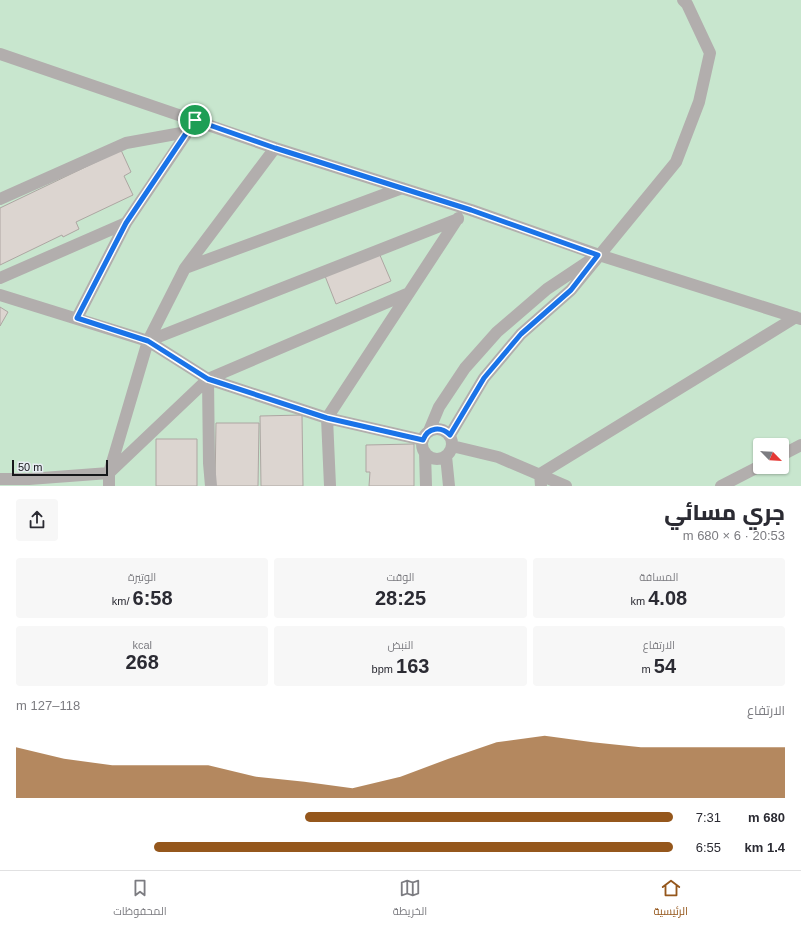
<!DOCTYPE html>
<html lang="ar">
<meta charset="utf-8">
<style>
:root{--surface:#fff;--page:#f7f7f7;--text:#2b2b33;--muted:#7c7c81;--line:#e1e1e2;--accent:#95571c}
body{margin:0;font-family:Arial,Cairo,sans-serif;background:var(--page);color:var(--text);direction:rtl;height:100vh;display:flex;flex-direction:column;font-size:15px;white-space:nowrap}
*{box-sizing:border-box;margin:0}
p{font-size:13px;color:var(--muted)}
.icon{flex:none;width:22px;height:22px;fill:none;stroke:currentColor;stroke-width:2;stroke-linecap:round;stroke-linejoin:round}
.map{position:relative;height:486px;overflow:hidden;direction:ltr}
.details{display:flex;flex-direction:column;background:var(--surface);flex:1}
.details>*{flex:none}
.needle{width:26px;rotate:114deg}
.fabs{position:absolute;left:753px;top:438px;display:grid;gap:8px}
.fabs a{display:grid;place-items:center;width:36px;height:36px;border-radius:4px;background:var(--surface);box-shadow:0 1px 3px #0004;font-size:20px}
.scale{position:absolute;left:12px;bottom:10px;width:96px;box-sizing:border-box;padding-left:4px;border:2px solid #16171a;border-top:0;font-size:11px;line-height:14px;white-space:nowrap;color:#16171a;-webkit-text-stroke:3px #e7ecf2;paint-order:stroke}
.pin{position:absolute;display:grid;place-items:center;width:34px;height:34px;color:#fff;margin:-17px;border:2px solid #fff;border-radius:50%;box-shadow:0 1px 4px #0007}
.round{display:grid;place-items:center;flex:none;width:42px;height:42px;border-radius:4px;background:var(--page)}
.headline{display:flex;align-items:center;justify-content:space-between;height:68px;padding:0 16px}
h1{font-size:22px;font-weight:800;line-height:30px}
.figures{display:grid;grid-template-columns:repeat(3,1fr);gap:6px;height:68px;padding:4px 16px}
.figures div{display:grid;align-content:center;border-radius:4px;background:var(--page);text-align:center}
.figures b{font-size:20px;font-weight:800}
.figures small{font-size:11px;font-weight:400}
.figures p{font-size:11px}
.chart{height:112px;padding:8px 16px}
.chart p{display:flex;justify-content:space-between}
.chart svg{width:100%;height:72px;margin-top:4px;fill:var(--accent);opacity:.7}
ul{padding:0 16px;list-style:none;font-size:13px}
li{display:grid;grid-template-columns:64px 48px 1fr;align-items:center;height:30px}
li i{height:10px;border-radius:5px;background:var(--accent)}
.tab-bar{display:flex;justify-content:space-around;align-items:center;height:56px;border-top:1px solid var(--line);background:var(--surface);font-size:11px;color:var(--muted)}
.tab-bar a{display:grid;justify-items:center;gap:2px}
.tab-bar .on{color:var(--accent)}
.map>svg:first-child{display:block}
.green{fill:#c8e6ce;fill-rule:evenodd}
.building{fill:#dcd5d0;stroke:#ada6a2}
.lines{fill:none;stroke-linecap:round;stroke-linejoin:round}
.street{stroke:#b2aead;stroke-width:12}
.route-casing{stroke:#fff;stroke-width:8}
.route{stroke:#1a73e8;stroke-width:5}
</style>
<div class="map">
<svg width="801" height="486" viewBox="0 0 801 486">
<rect width="100%" height="100%" fill="#e7ecf2"/>
<!-- green -->
<path class="green" d="M0,0H801V486H0ZM760,445H782V467H760Z"/>
<!-- building -->
<path class="building" d="M121,150L131,172L124,176L133,195L76,222L79,229L63,237L62,235L0,265V208Z
M379,253L391,281L336,304L325,276Z
M0,307L8,312L0,326Z
M302,415L303,486H261L260,416Z
M216,423H259L258,486H215Z
M156,439H197V486H156Z
M414,444V486H369L370,472H366V445Z"/>
<g class="lines">
<!-- street -->
<path class="street" d="M0,54L275,148L471,210L599,255L801,319
M0,199L126,143L187,132
M185,268L402,188
M0,278L126,223
M0,295L148,341L208,379L327,418L423,440
M77,318L126,223L195,121
M148,341L458,219
M208,379L209,463L211,486
M422 444a15 15 0 1 1 30 0a15 15 0 1 1-30 0Z
M429,431L439,407L465,368L497,332L547,289L589,261
M450,435L484,378L521,334L571,290L676,162L699,102L710,53L687,4L683,0
M452,446L498,457L566,486
M425,452L426,486
M782,455L801,445
M446,456L449,486
M0,479H29L109,473L208,379L409,293
M109,486V473L148,341L185,268L275,148
M330,486L327,418L458,218
M541,486L540,474L796,317
M721,486L760,466"/>
</g>
<g class="lines">
<!-- route casing -->
<g class="route-casing">
<path id="route" d="M195,120L275,148L471,210L598,255L571,290L521,334L484,378L450,435C441,426 428,427 423,440L327,418L208,379L148,341L77,318L126,223Z"/>
</g>
<!-- route -->
<use href="#route" class="route"/>
</g>
</svg>
<div class="fabs">
<a><svg class="needle" viewBox="-14 -14 28 28"><path d="M0-13l5 13h-10z" fill="#e53935"/><path d="M0 13l5-13h-10z" fill="#7c7c81"/></svg></a>
</div>
<div class="scale">50 m</div>
<div class="pin" style="left:195px;top:120px;background:#1e9e55"><svg class="icon" aria-label="arrive" viewBox="0 0 24 24"><path d="M6 21V4h12l-3 4 3 4H6"/></svg></div>
</div>
<section class="details">
<div class="headline"><div><h1>جري مسائي</h1><p>20:53 · 6 × 680 m</p></div><a class="round"><svg class="icon" aria-label="share" viewBox="0 0 24 24"><path d="M12 15V3M7 8l5-5 5 5M5 13v7h14v-7"/></svg></a></div>
<div class="figures">
<div><p>المسافة</p><b>4.08<small> km</small></b></div>
<div><p>الوقت</p><b>28:25</b></div>
<div><p>الوتيرة</p><b>6:58<small> /km</small></b></div>
</div>
<div class="figures">
<div><p>الارتفاع</p><b>54<small> m</small></b></div>
<div><p>النبض</p><b>163<small> bpm</small></b></div>
<div><p>kcal</p><b>268</b></div>
</div>
<div class="chart"><p><span>الارتفاع</span>118–127 m</p>
<svg viewBox="0 0 160 44" preserveAspectRatio="none"><path d="M0 44V13L10 20L20 24L30 24L40 24L50 31L60 34L70 38L80 31L90 20L100 10L110 6L120 10L130 13L140 13L150 13L160 13V44z"/></svg>
</div>
<ul>
<li><b>680 m</b>7:31<i style="width:56%"></i></li>
<li><b>1.4 km</b>6:55<i style="width:79%"></i></li>
</ul>
</section>
<nav class="tab-bar">
<a class="on"><svg class="icon" aria-label="home" viewBox="0 0 24 24"><path d="M3 11l9-7 9 7M6 9v11h12V9"/></svg>الرئيسية</a>
<a><svg class="icon" aria-label="map" viewBox="0 0 24 24"><path d="M3 6l6-2 6 2 6-2v14l-6 2-6-2-6 2zM9 4v14M15 6v14"/></svg>الخريطة</a>
<a><svg class="icon" aria-label="saved" viewBox="0 0 24 24"><path d="M7 4h10v16l-5-4-5 4z"/></svg>المحفوظات</a>
</nav>
